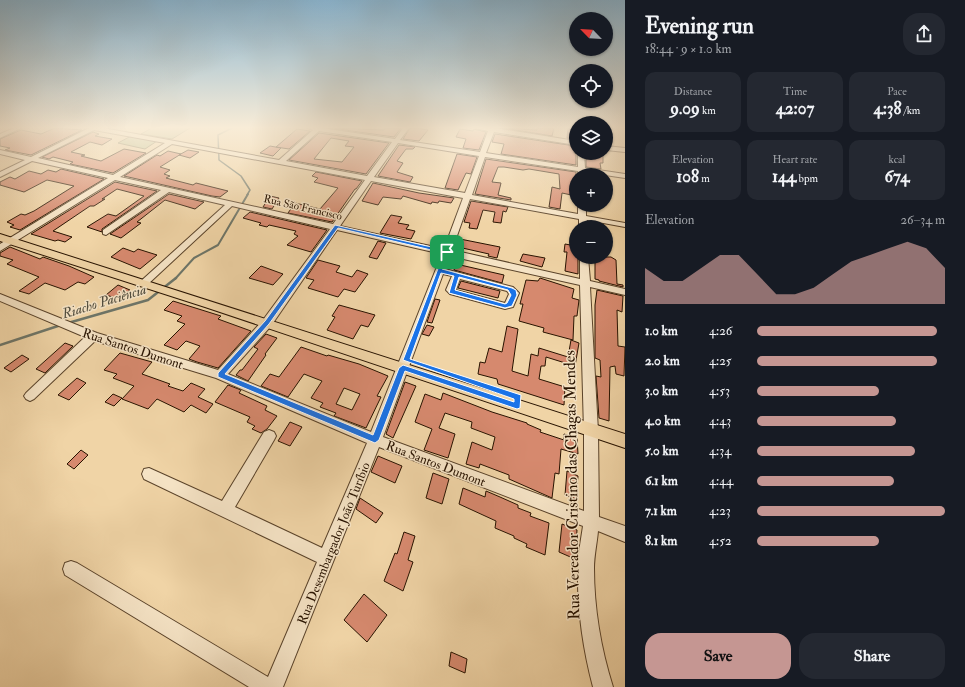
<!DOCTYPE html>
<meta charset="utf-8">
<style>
:root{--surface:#171b24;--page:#242831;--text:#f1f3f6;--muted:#9ea1a6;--accent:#c59692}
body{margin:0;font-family:"IM FELL Double Pica",serif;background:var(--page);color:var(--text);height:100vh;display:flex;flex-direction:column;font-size:15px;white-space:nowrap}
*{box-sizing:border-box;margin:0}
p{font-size:13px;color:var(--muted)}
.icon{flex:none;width:22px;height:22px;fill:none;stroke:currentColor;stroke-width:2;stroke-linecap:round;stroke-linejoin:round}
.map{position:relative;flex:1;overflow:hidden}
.drawer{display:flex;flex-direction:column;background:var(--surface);width:340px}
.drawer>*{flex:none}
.needle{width:26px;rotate:295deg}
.fabs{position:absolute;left:569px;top:12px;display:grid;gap:8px}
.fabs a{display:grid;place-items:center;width:44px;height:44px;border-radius:50%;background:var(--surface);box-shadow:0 1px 3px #0004;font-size:20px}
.pin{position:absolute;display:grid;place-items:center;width:34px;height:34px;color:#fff;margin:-17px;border-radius:8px;box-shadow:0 2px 6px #0006}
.round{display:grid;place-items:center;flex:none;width:42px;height:42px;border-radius:16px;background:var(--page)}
.head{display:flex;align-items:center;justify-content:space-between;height:68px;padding:0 20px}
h1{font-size:22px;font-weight:700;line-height:30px}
.stats{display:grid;grid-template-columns:repeat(3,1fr);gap:6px;height:68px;padding:4px 20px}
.stats div{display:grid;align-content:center;border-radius:10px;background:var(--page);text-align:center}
.stats b{font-size:17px;font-weight:700}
.stats small{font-size:11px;font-weight:400}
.stats p{font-size:11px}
.chart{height:112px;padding:8px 20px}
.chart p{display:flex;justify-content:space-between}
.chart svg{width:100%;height:72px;margin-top:4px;fill:var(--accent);opacity:.7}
.button{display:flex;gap:8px;margin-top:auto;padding:8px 20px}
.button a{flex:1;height:46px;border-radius:16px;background:var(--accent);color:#111;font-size:16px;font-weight:700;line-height:46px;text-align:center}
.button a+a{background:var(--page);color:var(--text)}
ul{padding:0 20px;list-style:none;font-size:13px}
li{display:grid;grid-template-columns:64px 48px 1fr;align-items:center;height:30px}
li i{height:10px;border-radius:5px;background:var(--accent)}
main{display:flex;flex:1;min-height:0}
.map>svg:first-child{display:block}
.green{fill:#b4be8b;stroke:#6e6846}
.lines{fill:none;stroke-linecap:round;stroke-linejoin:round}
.stream-far2{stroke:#6d7568;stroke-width:1.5}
.stream-far1{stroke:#6d7568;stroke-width:2}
.stream{stroke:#6d7568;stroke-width:2.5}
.building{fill:#d6896e;stroke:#281300;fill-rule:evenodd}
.minor-casing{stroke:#5a432a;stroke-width:2}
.major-casing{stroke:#281300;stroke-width:2}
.minor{fill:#f5e3c5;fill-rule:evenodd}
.major{fill:#f0d4a6;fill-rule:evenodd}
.route{fill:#1a73e8;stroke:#fff;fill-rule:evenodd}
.labels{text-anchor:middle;stroke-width:3;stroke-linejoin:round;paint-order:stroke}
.far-street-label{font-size:11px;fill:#281300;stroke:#f5e3c5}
.street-label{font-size:13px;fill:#281300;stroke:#f5e3c5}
.water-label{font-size:14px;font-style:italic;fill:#504c3d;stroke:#f5e3c5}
.near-street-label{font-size:16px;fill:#281300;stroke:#f5e3c5}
</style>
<main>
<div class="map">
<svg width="625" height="687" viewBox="0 0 625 687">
<rect width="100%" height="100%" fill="#f0d4a6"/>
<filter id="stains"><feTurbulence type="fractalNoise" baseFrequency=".005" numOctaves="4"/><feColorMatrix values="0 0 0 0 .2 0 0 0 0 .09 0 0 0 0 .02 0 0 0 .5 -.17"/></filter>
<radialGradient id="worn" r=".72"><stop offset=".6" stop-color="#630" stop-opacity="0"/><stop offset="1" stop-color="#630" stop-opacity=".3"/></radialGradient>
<!-- green -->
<path class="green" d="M152,128H190L172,139L141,134Z
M131,136L157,141L145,149L118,143Z"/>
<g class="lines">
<!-- stream-far2 -->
<path class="stream-far2" d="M232,128L218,135L219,160L241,176L250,190L247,195"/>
<!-- stream-far1 -->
<path class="stream-far1" d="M175,279L194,258L218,245L248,194"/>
<!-- stream -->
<path class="stream" d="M68,323L148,300L176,278
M0,345L61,325"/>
</g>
<!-- building -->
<path class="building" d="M55,128L82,130L31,155L5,150L10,148L0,146V139L21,130L41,134Z
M331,128L384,130L385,128H401L394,137Z
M410,128H417L428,130L419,141L403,139Z
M503,128L537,130V128H554L552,136Z
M568,128H575L574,139L567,138Z
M297,129L310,131L289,149L276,147Z
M460,129L473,131L474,129L486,132L479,150L463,148L466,139L456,137Z
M93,132L99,134L95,136L112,139L102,145L90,142L71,152L85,155L81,156L101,161L124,149L146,153L113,173L70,164L73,162L53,157L49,159L42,157Z
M319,133L389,143L366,174L289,160ZM331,138L349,141L345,146L354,147L342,162L314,159Z
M495,134L575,146L574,153H576V165L501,154L504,144L492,142Z
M399,145L415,147L413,149H406L397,161L403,163L397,172L413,177L410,182L378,176Z
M270,146L281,148L273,156L260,153Z
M188,150L199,152L190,158L179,155Z
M168,151L181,154L160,167L170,170L164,174L170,176L166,178L193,185L196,183L228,191L220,197L212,196L124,176L157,155L160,156Z
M586,153H603V163H600L601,169L586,167Z
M457,154L477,157L471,174L466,173L458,190L445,188Z
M486,159L576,172V196L562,193L560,209L549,207L552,187L560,189L559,174L529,169L523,170L504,167H498L492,182L501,183L498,195L511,198V200L475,194Z
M61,169L104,179L20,230L10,227L14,225L7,222L21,214L25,215L34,211L74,186L47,180L24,192L0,185V182L10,177L15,179L29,171L41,174L48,170L56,172Z
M316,172L362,181L356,189H355L332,222L288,213L295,203L320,209L338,188L314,182L318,178L312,176Z
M115,182L157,191L102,229V232L87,227L108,214L116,216L144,196L117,189L102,199H105L94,206H90L53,231L72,237L65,242L58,240L55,241L31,234Z
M373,183L419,193L454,198L451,203L439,201L438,203L432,202L431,204L403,196L401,199L383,197L378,205L362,201Z
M169,194L204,202L195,209L165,200L137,222L141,223L121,238L110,234Z
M270,196L279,198L272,209L263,207Z
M471,201L508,207L506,212L503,211L501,223L493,222L495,212L483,210L477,229L469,228L470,223L464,222Z
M250,212L327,230L311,252L287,245L298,236L294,234L296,231L269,225L267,227L259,225L261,223L243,218Z
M391,215L402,217L398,223L409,225L406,229L415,231L411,239L380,233Z
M460,239L500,247L497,258L488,256L489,254L458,247Z
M378,241L386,243L377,259L369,257Z
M565,244L576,246V257H578V274L565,271L567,252H564Z
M10,247L40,259L43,257L69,266L94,277L85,284L78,282L65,290L45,283L29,294L19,291L39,277L7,264L13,260L0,256V253Z
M123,248L134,252L138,249L157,255L140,269L111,257Z
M523,254L545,258L542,267L520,261Z
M595,257H611L616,260L617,284L623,285V287L599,281V280L595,279Z
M318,260L340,266L336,272L352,277L357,270L368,274L355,292L344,289L338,297L308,288L314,280L306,278Z
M456,264L504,275L502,283L454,270Z
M261,266L283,274L273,285L249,278Z
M540,278L574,289L572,298L579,300L577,316H574L573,340L543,332L544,328L519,321L523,304H520L526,280L538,281Z
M461,281L500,291L498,298L458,288Z
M118,285L130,290L119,299L106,295Z
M597,290L623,296L622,312L617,310L618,346L625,347L624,376L616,374L615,366L610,367L609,421L599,418L596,376L601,377L600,360L595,358V305Z
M435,299L440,300L432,323L427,322Z
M173,301L221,316L218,319L251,331L218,368L197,362L189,359L200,346L186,341L177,350L164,345L185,324L177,321L182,316L164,310Z
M339,305L375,315L368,327L361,325L353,339L327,330L335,317L332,316Z
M427,325L434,327L429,336L422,334Z
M507,326L518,329L512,371L528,376L531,354L538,356L539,348L568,357L571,340L579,343L575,366L546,357L545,366H541L539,379L565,387L564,405L498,384L497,379L478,374L480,362L485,363L489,348L502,352Z
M266,334L277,338L265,354L266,355L248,381L236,375L240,370H242L258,349L254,347Z
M65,343L73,346L45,373L36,369Z
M301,347L327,356L328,355L359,364L388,376L377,396L381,397L366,428L334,416L336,413L320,407L323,403L311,398L322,381L304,374L288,397L261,386L270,374L279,377ZM344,388L360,394L352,410L336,404Z
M120,353L152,362L142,374L170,384L168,386L183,391L191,383L205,389L198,397L213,404L206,413L191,405L184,412L157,399L148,409L122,399L134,386L113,378L117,374L104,370Z
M22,355L29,359L11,372L4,368Z
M77,378L86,383L69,400L58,395Z
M405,382L416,386L393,438L386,434Z
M228,385L241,390L239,393L267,406L265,410L277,416L267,429L261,433L252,429L255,426L247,422L250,417L215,402Z
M443,393L492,412L527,423V424L541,430L540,432L564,440V434L577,438L578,454L561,449L559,474L555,473L552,498L509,479V475L480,464L479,468L466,464L472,442L492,450L495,437L471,428L472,422L445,413L439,428L455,434L448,458L424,450L432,429L415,422L425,394L441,400Z
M113,394L122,398L114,406L105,402Z
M290,422L302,427L290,446L278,441Z
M81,450L88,455L74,469L67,464Z
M378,456L402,466L395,483L371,472Z
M567,471L578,476L576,499L565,495Z
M433,473L449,479L442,504L426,498Z
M463,488L485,497L486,491L500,497L518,505V508L531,513L530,516L549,523L545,555L526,547L527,544L514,538V536L495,528L496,521L459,504Z
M360,498L383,513L376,523L356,509Z
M562,524L577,530L575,559L559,552Z
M404,532L415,536L408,560L413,562L403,591L384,581L395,553L397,554Z
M364,594L387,615L367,642L344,620Z
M451,652L467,659L465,673L449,666Z"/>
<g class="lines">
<!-- minor casing -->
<g class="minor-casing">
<path id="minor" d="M14,128H21L0,138V134Z
M89,128H103L279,160L313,130L308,128H322L395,139L403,128H409L400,140L480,152L488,131L476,128H495L576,141V145L494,132L486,153L578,167V153H584L585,168L625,174V178L585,172L586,175H578V171L485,157L472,195L578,214V205H586V216L625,223V227L587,220V227H579V219L470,199L452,250L580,279V257H588L590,281L625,289V295L590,287L598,431L599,517L625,526V542L598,531C597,543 594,556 594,568C594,608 601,649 613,687H593C583,649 577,608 578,568C578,554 581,540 583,526L379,447L283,687H249L65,575L63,569L65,563L71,561L77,563L268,677L317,562L144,479L142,474L144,469L149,468L222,501L264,432L269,430L274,432L276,436L274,440L235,507L322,548L367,443L216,378L95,341L34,399L30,401L26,399L24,396L26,393L85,337L0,301V294L97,333L218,370L263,320L330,229L232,206L147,285H141L139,283L141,281L225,205L169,192L106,235L103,234V230L161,190L115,180L0,251V244L108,178L32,161L0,177V172L25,160L0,154V150L31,157ZM94,130L165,143L113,175L38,158ZM319,131L392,142L367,176L286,161ZM398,143L479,156L465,193L374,177ZM172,144L365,180L333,224L120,177ZM371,181L463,198L444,249L340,226ZM337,230L442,254L371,432L228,374L271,326ZM450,256L580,285L584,431V511L383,437L443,274L452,276L446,290L450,294L505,309L513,307L519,293L513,287L445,269ZM460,279L507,291L509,294L505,303L456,290Z
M606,146L625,148V152L606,150Z"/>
</g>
<!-- major casing -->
<g class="major-casing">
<path id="major" d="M0,234L625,434V448L205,307L0,241Z"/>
</g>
<!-- minor -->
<use href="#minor" class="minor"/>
<!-- major -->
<use href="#major" class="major"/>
</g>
<!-- sky -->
<linearGradient id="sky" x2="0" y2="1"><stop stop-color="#89b5d1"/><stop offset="0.57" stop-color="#f8ecd7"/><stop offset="1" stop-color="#f8ecd7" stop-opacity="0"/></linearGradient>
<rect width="625" height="224" fill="url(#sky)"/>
<!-- route -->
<path class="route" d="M335,225L449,251L442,269L512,288L516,290L517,295L512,306L505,308L449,293L454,276L441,273L410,359L521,395L520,408L517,409L405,371L379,440L375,443L218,377V373L265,321ZM338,228L444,253L403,360L514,399V402L403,365L399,368L373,435L225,374L269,324ZM459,277L508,290L511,295L507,303L505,304L455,290Z"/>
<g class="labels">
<!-- far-street labels -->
<g class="far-street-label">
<text transform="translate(303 207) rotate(13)" y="4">Rua São Francisco</text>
</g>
<!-- street labels -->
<g class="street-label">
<text transform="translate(133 348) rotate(18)" y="5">Rua Santos Dumont</text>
<text transform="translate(436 463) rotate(21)" y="5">Rua Santos Dumont</text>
<text transform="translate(333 543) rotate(-68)" y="5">Rua Desembargador João Turíbio</text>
</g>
<!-- water labels -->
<g class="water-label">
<text transform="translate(104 301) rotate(-17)" y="5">Riacho Paciência</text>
</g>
<!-- near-street labels -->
<g class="near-street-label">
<text transform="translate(571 485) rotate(-91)" y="6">Rua Vereador Cristino das Chagas Mendes</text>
</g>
</g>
<rect width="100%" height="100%" filter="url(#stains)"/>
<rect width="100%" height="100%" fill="url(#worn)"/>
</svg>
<div class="fabs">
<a><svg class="needle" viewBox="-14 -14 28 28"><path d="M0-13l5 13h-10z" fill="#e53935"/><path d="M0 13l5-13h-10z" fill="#9ea1a6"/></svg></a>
<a><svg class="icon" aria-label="locate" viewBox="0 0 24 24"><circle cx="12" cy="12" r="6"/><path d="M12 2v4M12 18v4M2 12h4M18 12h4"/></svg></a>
<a><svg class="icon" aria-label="layers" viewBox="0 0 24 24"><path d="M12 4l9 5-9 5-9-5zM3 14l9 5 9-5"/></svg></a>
<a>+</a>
<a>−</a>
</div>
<div class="pin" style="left:447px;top:252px;background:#1e9e55"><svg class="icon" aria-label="arrive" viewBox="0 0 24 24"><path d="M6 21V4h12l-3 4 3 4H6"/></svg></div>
</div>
<section class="drawer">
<div class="head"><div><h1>Evening run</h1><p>18:44 · 9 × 1.0 km</p></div><a class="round"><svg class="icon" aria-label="share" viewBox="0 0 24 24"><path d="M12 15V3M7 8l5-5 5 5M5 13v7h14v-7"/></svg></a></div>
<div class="stats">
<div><p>Distance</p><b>9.09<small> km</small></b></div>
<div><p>Time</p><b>42:07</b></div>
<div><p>Pace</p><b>4:38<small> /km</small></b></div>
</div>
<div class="stats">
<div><p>Elevation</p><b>108<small> m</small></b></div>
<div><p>Heart rate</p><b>144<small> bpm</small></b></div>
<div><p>kcal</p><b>674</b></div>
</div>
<div class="chart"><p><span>Elevation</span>26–34 m</p>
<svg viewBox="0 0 160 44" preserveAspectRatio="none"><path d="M0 44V22L10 30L20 30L30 22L40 14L50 14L60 26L70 38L80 38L90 34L100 26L110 18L120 14L130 10L140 6L150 10L160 22V44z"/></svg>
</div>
<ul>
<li><b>1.0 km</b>4:26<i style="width:96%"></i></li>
<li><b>2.0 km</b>4:25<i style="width:96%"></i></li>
<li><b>3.0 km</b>4:53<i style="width:65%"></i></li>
<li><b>4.0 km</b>4:43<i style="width:74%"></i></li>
<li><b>5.0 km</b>4:34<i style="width:84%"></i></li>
<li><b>6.1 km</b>4:44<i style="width:73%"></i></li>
<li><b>7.1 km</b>4:23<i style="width:100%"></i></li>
<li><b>8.1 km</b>4:52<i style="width:65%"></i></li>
</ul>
<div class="button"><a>Save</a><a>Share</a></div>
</section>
</main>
